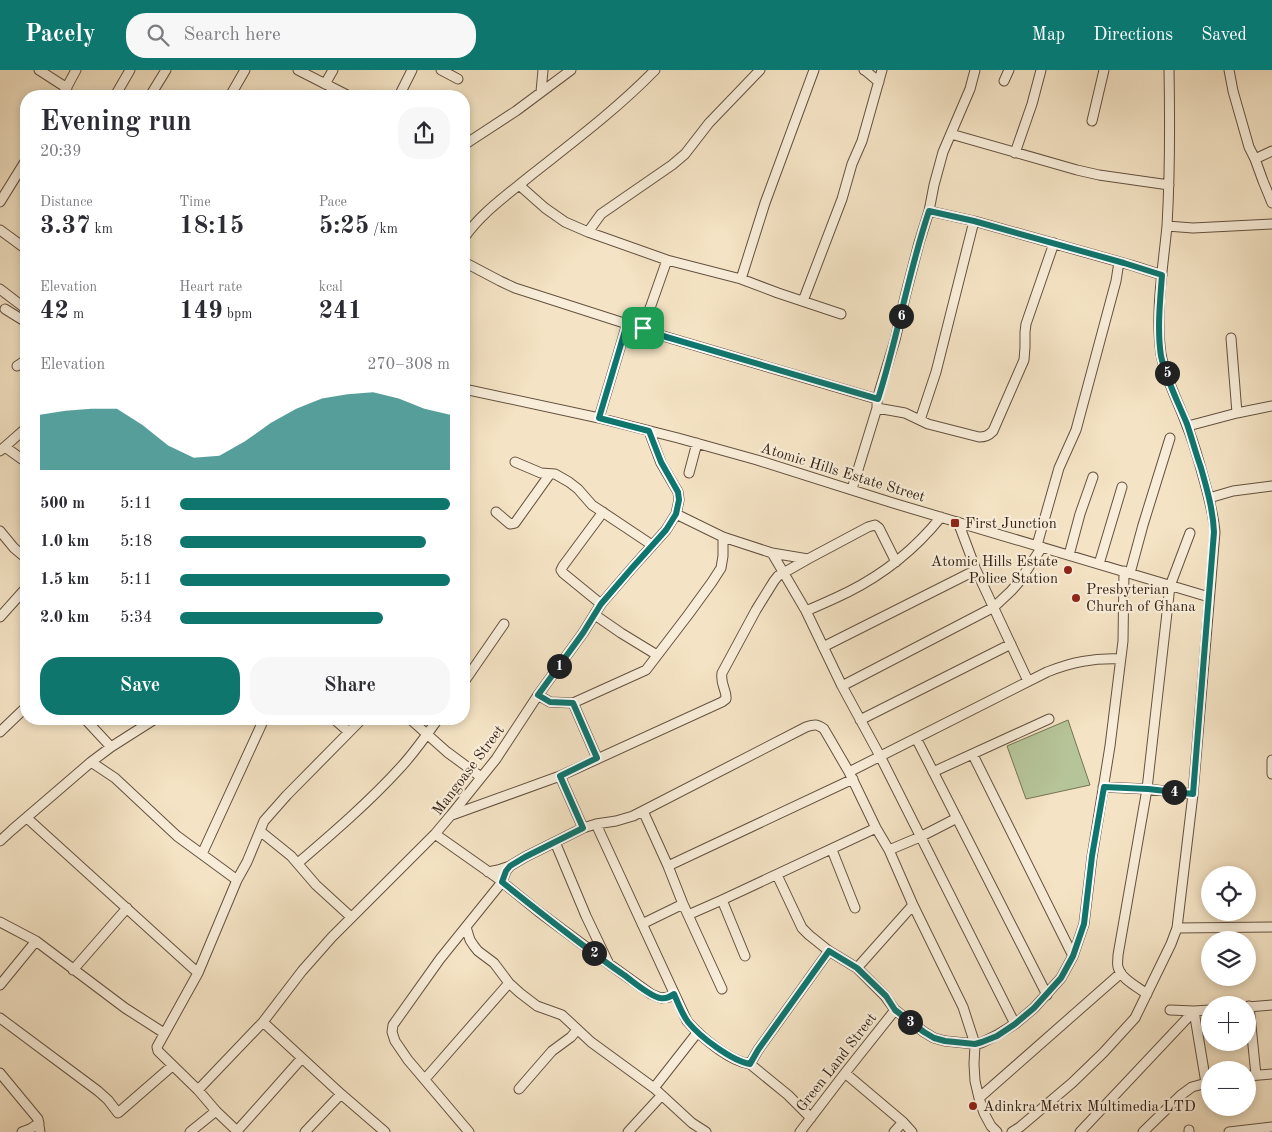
<!DOCTYPE html>
<meta charset="utf-8">
<style>
:root{--surface:#fff;--page:#f7f7f7;--text:#2b2b33;--muted:#7c7c81;--accent:#0f766e}
body{margin:0;font-family:"Old Standard TT",serif;background:var(--page);color:var(--text);height:100vh;display:flex;flex-direction:column;font-size:19px;white-space:nowrap}
*{box-sizing:border-box;margin:0}
p{font-size:16px;color:var(--muted)}
.icon{flex:none;width:28px;height:28px;fill:none;stroke:currentColor;stroke-width:2;stroke-linecap:round;stroke-linejoin:round}
.map{position:relative;flex:1;overflow:hidden}
.panel{position:absolute;left:20px;top:20px;width:450px;height:635px;display:flex;flex-direction:column;background:var(--surface);border-radius:20px;box-shadow:0 2px 8px #0003}
.panel>*{flex:none}
.controls{position:absolute;left:1201px;top:796px;display:grid;gap:10px}
.controls a{display:grid;place-items:center;width:55px;height:55px;border-radius:50%;background:var(--surface);box-shadow:0 2px 8px #0003;font-size:25px}
.pin{position:absolute;display:grid;place-items:center;width:42px;height:42px;color:#fff;margin:-21px;border-radius:10px;box-shadow:0 2px 8px #0006}
.km{position:absolute;width:25px;height:25px;margin:-12px;border-radius:50%;background:#222;color:#fff;font-size:14px;line-height:25px;text-align:center}
.round{display:grid;place-items:center;flex:none;width:52px;height:52px;border-radius:20px;background:var(--page)}
.summary{display:flex;align-items:center;justify-content:space-between;height:85px;padding:0 20px}
h1{font-size:28px;font-weight:600;line-height:38px}
.figures{display:grid;grid-template-columns:repeat(3,1fr);gap:8px;height:85px;padding:5px 20px}
.figures div{display:grid;align-content:center}
.figures b{font-size:25px;font-weight:600}
.figures small{font-size:14px;font-weight:400}
.figures p{font-size:14px}
.chart{height:140px;padding:10px 20px}
.chart p{display:flex;justify-content:space-between}
.chart svg{width:100%;height:90px;margin-top:5px;fill:var(--accent);opacity:.7}
.primary-button{display:flex;gap:10px;margin-top:auto;padding:10px 20px}
.primary-button a{flex:1;height:58px;border-radius:20px;background:var(--accent);color:#fff;font-size:20px;font-weight:600;line-height:58px;text-align:center}
.primary-button a+a{background:var(--page);color:var(--text)}
ul{padding:0 20px;list-style:none;font-size:16px}
li{display:grid;grid-template-columns:80px 60px 1fr;align-items:center;height:38px}
li i{height:12px;border-radius:6px;background:var(--accent)}
header{display:flex;align-items:center;gap:30px;box-sizing:border-box;height:70px;padding:0 25px;background:var(--accent);color:#fff}
header strong{font-size:24px}
nav{display:flex;gap:28px;margin-inline-start:auto;font-size:18px}
.search{width:350px;height:45px;background:var(--page);display:flex;align-items:center;gap:12px;box-sizing:border-box;padding:0 18px;border-radius:20px;color:var(--muted);font-size:19px}
.map>svg:first-child{display:block}
.green{fill:#b6c599;stroke:#757356}
.lines{fill:none;stroke-linecap:round;stroke-linejoin:round}
.minor-casing{stroke:#645240;stroke-width:11}
.minor{stroke:#f8edd9;stroke-width:9}
.route-casing{stroke:#fff;stroke-width:10}
.route{stroke:#0f766e;stroke-width:6}
.poi-dot{fill:#8f2418;stroke:#f8edd9;stroke-width:2}
.labels{text-anchor:middle;stroke-width:4.5;stroke-linejoin:round;paint-order:stroke}
.street-label{font-size:15px;fill:#342114;stroke:#f8edd9}
.poi-label{font-size:15px;fill:#342114;stroke:#f8edd9;text-anchor:start}
</style>
<header>
<strong>Pacely</strong>
<div class="search"><svg class="icon" aria-label="search" viewBox="0 0 24 24"><circle cx="10" cy="10" r="6"/><path d="M15 15l6 6"/></svg>Search here</div>
<nav><a>Map</a><a>Directions</a><a>Saved</a></nav>
</header>
<div class="map">
<svg width="1272" height="1062" viewBox="0 0 1272 1062">
<rect width="100%" height="100%" fill="#f4e3c4"/>
<filter id="stains"><feTurbulence type="fractalNoise" baseFrequency=".004" numOctaves="4"/><feColorMatrix values="0 0 0 0 .2 0 0 0 0 .09 0 0 0 0 .02 0 0 0 .5 -.17"/></filter>
<radialGradient id="worn" r=".72"><stop offset=".6" stop-color="#630" stop-opacity="0"/><stop offset="1" stop-color="#630" stop-opacity=".3"/></radialGradient>
<!-- green -->
<path class="green" d="M1068,650L1090,715L1026,729L1007,676Z"/>
<g class="lines">
<!-- minor casing -->
<g class="minor-casing">
<path id="minor" d="M39,0L67,18
M298,0L349,26
M441,0L458,9
M864,0L866,1L879,12
M1229,0L1233,21L1249,77L1255,89L1263,111L1272,133
M1004,11L1009,0
M325,14L333,0
M541,22L543,0
M62,26L76,0
M115,26L130,0
M150,26L166,0
M230,26L245,0
M399,26L412,0
M1092,51L1104,0
M951,64L1077,100L1099,105L1169,115
M464,75L516,41L571,0
M1015,83L1032,34L1041,0
M1255,89L1272,81
M519,115L545,138L565,152L588,162L667,190L741,209L778,223L841,244
M0,132L26,90
M929,141L974,151L1134,196L1162,205
M1167,156L1193,158L1272,154
M0,160L26,179
M588,162L601,144L672,95L685,84L709,53L760,0
M464,168C481,143 507,125 530,106C573,72 617,39 655,0
M464,192L500,211L515,218L627,254L643,258L663,266L877,329
M741,209L765,133L814,0
M0,219L26,239
M803,231L842,129L852,94L862,71L882,0
M5,239L26,252
M643,258L667,190
M1231,268L1237,343
M17,296L26,290
M464,319L599,348L678,368L757,390L893,433L1209,527
M877,338L905,343L928,354L979,367C985,367 988,366 993,361L1024,290L1025,277V262L1026,254L1054,173
M599,348L627,254
M920,350L936,302L974,151
M1188,356L1237,343L1272,336
M5,377L26,392
M0,381L26,358
M515,392L541,403L555,404L569,412L578,419L592,435L652,475
M689,403L697,373
M852,419L877,338V329L895,270L906,223L919,173L929,141L934,115L943,82L970,19L975,0
M1209,428L1233,421L1272,416
M496,442L510,454L515,453L550,404
M676,444L723,467L772,483L808,489L868,457L875,455L879,458L896,492
M958,452L976,500L1028,611
M0,461L14,478L26,488
M1037,475L1059,398L1076,360L1116,211L1119,192
M772,483L806,541L842,616L880,686L1015,954
M1069,485L1080,444L1093,407
M1099,494L1122,417
M1130,503L1143,455L1170,368
M601,534L563,503L561,500L563,496L603,442
M806,541C820,535 834,529 848,522C884,504 916,478 941,447
M595,545L621,563L657,585
M0,547L26,518
M823,577L976,500
M464,612L504,554
M842,616L994,537L1011,521L1019,512L1042,477
M538,625L550,632L573,633L646,600L688,545L712,512L721,498L723,486V467
M573,633L597,688
M85,649L111,677
M334,649L349,662
M410,649L447,682L481,707
M860,650L1011,574
M0,662L26,637
M916,668L1047,925
M973,685L1073,886
M1272,690V704
M91,692L115,708L177,766L237,810
M849,702L1047,602C1072,592 1093,588 1120,589
M933,702L1049,649
M560,706L583,758
M1103,717L1147,719L1193,724
M643,741L668,796L683,834L722,919
M452,745L560,706L722,632L726,629C727,620 720,615 722,603L756,540L774,511L778,506L808,489
M27,748L198,903
M596,754L687,951C701,967 729,991 750,994L788,1025L811,1048
M260,761L291,786L316,815L351,847
M435,764L496,807L539,842L609,894L651,924L661,928L669,927L674,924
M0,771L12,760L91,692L111,677L155,649
M555,772L586,846L608,892
M832,780L855,838
M889,780L920,767L957,748
M202,784L264,649
M298,793C333,763 369,732 400,698C414,683 426,666 438,649
M668,796L853,709
M488,802L498,800L510,796L525,787L583,758L596,754L616,751L633,746L806,657C815,654 817,654 824,659L849,702L876,758L889,780L913,835L963,937L975,974L974,994L975,1011L979,1028L984,1043L991,1056L997,1062
M777,805L802,858L809,865L829,881L857,898L885,926L895,940L924,962L934,968L945,971L975,974L981,973L997,965L1015,954L1034,938L1061,908L1073,886L1084,854L1092,787L1110,676L1123,571L1124,501
M722,830L745,886
M688,845L722,830L876,758
M0,852L36,871L125,938L164,963
M642,854L683,834
M466,857L470,870L474,876L478,881L494,893L509,913L520,923L537,936L562,945L591,972L654,1018L692,1053L706,1062
M1177,858L1272,857
M857,898L913,835
M73,900L127,838
M0,915L36,871
M1147,924C1138,917 1121,909 1118,897C1117,894 1118,889 1118,885L1147,719L1170,516L1190,463
M1249,936L1256,1005
M1248,937L1272,935
M1170,940L1194,941L1210,940
M1194,941L1206,1013
M0,948L98,1021L108,1030L118,1043L172,996
M263,952L341,1024L385,1062
M750,994L758,980L829,881
M0,1003L38,1049L40,1062
M845,1003L903,1052L912,1062
M1248,1006L1272,1004
M425,1009L509,913
M654,1018L697,963
M519,1019L552,981L571,967L577,960
M198,1020L263,952L302,901L332,867L435,764L451,745L496,689L538,625L583,563L601,534L632,498L658,469L666,460L676,444L679,430L678,422L661,393L649,361
M979,1028L1121,903
M1189,1060V1062
M237,1061L302,988
M22,1062L30,1059L39,1053
M190,1062L216,1041
M238,1062L216,1041L198,1020L158,981L157,977L198,903L237,810L247,792L264,751L287,725L362,649
M305,1062L341,1024
M469,1062L408,990L395,971L392,962L393,955L440,889L502,812L506,801L510,796
M628,1062L661,1026
M800,1062L845,1003L895,940
M894,1062L903,1052
M1012,1062L1020,1057L1072,1013L1103,983L1135,948L1171,874L1177,858L1193,724L1215,462C1213,440 1207,420 1201,399C1197,385 1193,370 1187,356C1179,333 1165,308 1161,284C1155,242 1163,198 1167,156C1170,104 1170,52 1169,0
M1080,1062L1194,941
M1143,1062L1181,1025L1192,1017L1210,1012
M1229,1062L1272,1057"/>
</g>
<!-- minor -->
<use href="#minor" class="minor"/>
</g>
<g class="lines">
<!-- route casing -->
<g class="route-casing">
<path id="route" d="M929,141L974,151L1124,193L1162,205C1160,232 1157,259 1161,286C1166,309 1178,332 1187,354C1192,369 1196,384 1201,398C1207,419 1213,440 1214,462L1193,724L1148,719L1104,717L1092,786L1084,854L1073,886L1061,908L1034,938L1015,954L997,966L982,972L975,974L945,971L934,968L924,962L895,940L886,926L857,898L829,881L758,980L750,994C732,991 700,967 688,952C682,944 678,933 674,924C670,927 665,929 660,928C648,925 634,912 624,905C582,876 542,844 502,812L506,801L510,796L525,787L583,758L560,706L597,688L573,633L550,632L538,625L583,563L601,534L632,498L658,469L666,460L676,444L679,430L678,422L661,392L649,361L599,348L627,254L643,258L663,266L878,329C898,267 908,203 929,141Z"/>
</g>
<!-- route -->
<use href="#route" class="route"/>
</g>
<!-- markers -->
<g class="poi-dot">
<rect x="950" y="448" width="10" height="10" rx="2.5"/>
<circle cx="1068" cy="500" r="5"/>
<circle cx="1076" cy="528" r="5"/>
<circle cx="973" cy="1036" r="5"/>
</g>
<g class="labels">
<!-- street labels -->
<g class="street-label">
<text transform="translate(843 402) rotate(17)" y="5">Atomic Hills Estate Street</text>
<text transform="translate(468 700) rotate(-53)" y="5">Mangoase Street</text>
<text transform="translate(836 992) rotate(-52)" y="5">Green Land Street</text>
</g>
<!-- poi labels -->
<g class="poi-label">
<text x="965" y="458">First Junction</text>
<text x="1058" y="496" text-anchor="end">Atomic Hills Estate<tspan x="1058" dy="17">Police Station</tspan></text>
<text x="1086" y="524">Presbyterian<tspan x="1086" dy="17">Church of Ghana</tspan></text>
<text x="983" y="1041">Adinkra Metrix Multimedia LTD</text>
</g>
</g>
<rect width="100%" height="100%" filter="url(#stains)"/>
<rect width="100%" height="100%" fill="url(#worn)"/>
</svg>
<div class="controls">
<a><svg class="icon" aria-label="locate" viewBox="0 0 24 24"><circle cx="12" cy="12" r="6"/><path d="M12 2v4M12 18v4M2 12h4M18 12h4"/></svg></a>
<a><svg class="icon" aria-label="layers" viewBox="0 0 24 24"><path d="M12 4l9 5-9 5-9-5zM3 14l9 5 9-5"/></svg></a>
<a>+</a>
<a>−</a>
</div>
<div class="pin" style="left:643px;top:258px;background:#1e9e55"><svg class="icon" aria-label="arrive" viewBox="0 0 24 24"><path d="M6 21V4h12l-3 4 3 4H6"/></svg></div>
<b class="km" style="left:559px;top:596px">1</b>
<b class="km" style="left:594px;top:883px">2</b>
<b class="km" style="left:910px;top:952px">3</b>
<b class="km" style="left:1174px;top:722px">4</b>
<b class="km" style="left:1167px;top:303px">5</b>
<b class="km" style="left:901px;top:246px">6</b>
<section class="panel">
<div class="summary"><div><h1>Evening run</h1><p>20:39</p></div><a class="round"><svg class="icon" aria-label="share" viewBox="0 0 24 24"><path d="M12 15V3M7 8l5-5 5 5M5 13v7h14v-7"/></svg></a></div>
<div class="figures">
<div><p>Distance</p><b>3.37<small> km</small></b></div>
<div><p>Time</p><b>18:15</b></div>
<div><p>Pace</p><b>5:25<small> /km</small></b></div>
</div>
<div class="figures">
<div><p>Elevation</p><b>42<small> m</small></b></div>
<div><p>Heart rate</p><b>149<small> bpm</small></b></div>
<div><p>kcal</p><b>241</b></div>
</div>
<div class="chart"><p><span>Elevation</span>270–308 m</p>
<svg viewBox="0 0 160 44" preserveAspectRatio="none"><path d="M0 44V17L10 15L20 14L30 14L40 22L50 32L60 38L70 37L80 30L90 21L100 14L110 9L120 7L130 6L140 9L150 14L160 17V44z"/></svg>
</div>
<ul>
<li><b>500 m</b>5:11<i style="width:100%"></i></li>
<li><b>1.0 km</b>5:18<i style="width:91%"></i></li>
<li><b>1.5 km</b>5:11<i style="width:100%"></i></li>
<li><b>2.0 km</b>5:34<i style="width:75%"></i></li>
</ul>
<div class="primary-button"><a>Save</a><a>Share</a></div>
</section>
</div>
